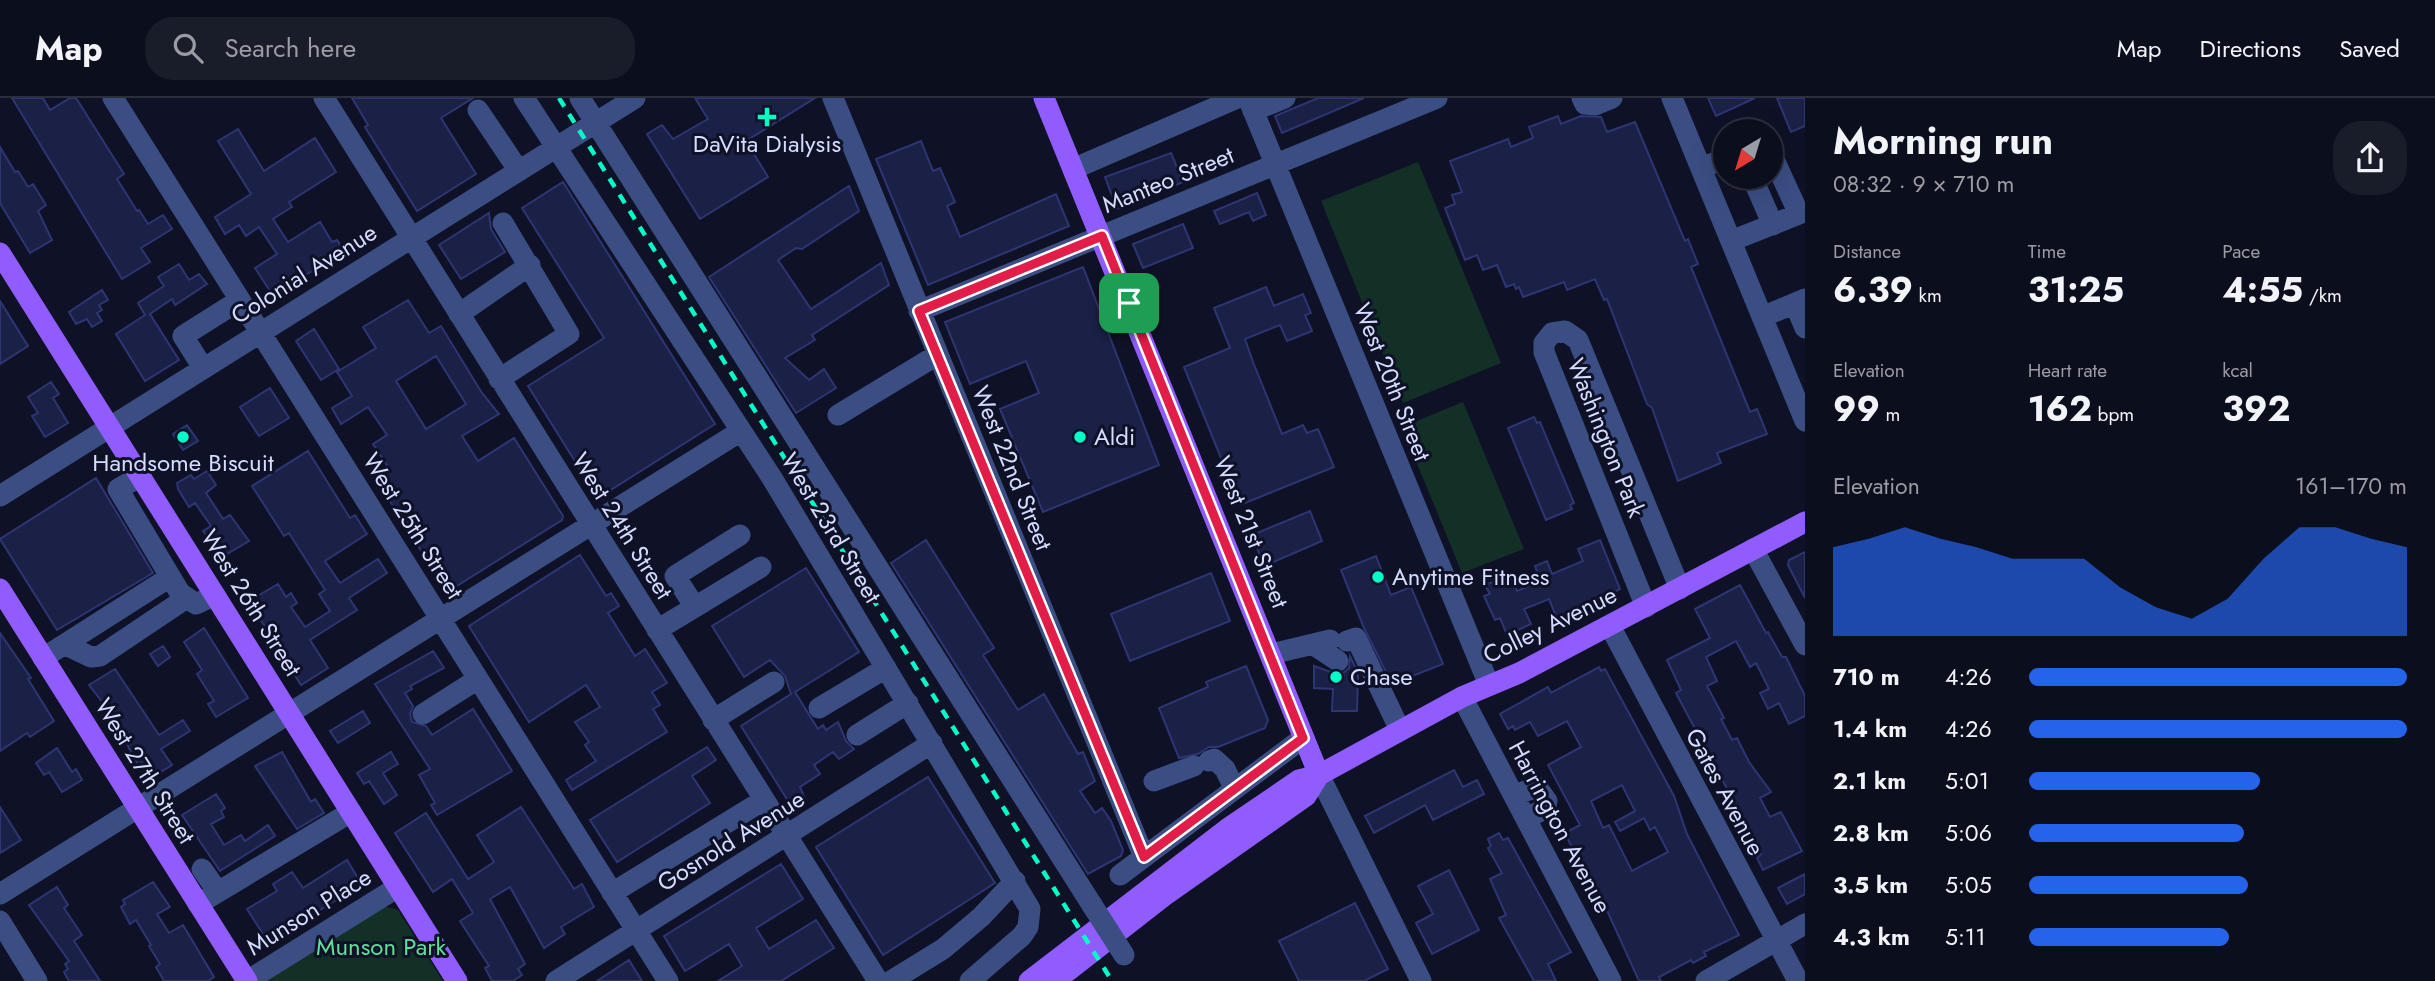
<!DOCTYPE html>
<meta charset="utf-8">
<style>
:root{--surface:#0b0e1c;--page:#191c29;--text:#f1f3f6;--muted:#9a9ca3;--line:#2b2e3b;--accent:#2563eb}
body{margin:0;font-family:Jost,sans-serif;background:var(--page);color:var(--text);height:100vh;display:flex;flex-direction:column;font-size:26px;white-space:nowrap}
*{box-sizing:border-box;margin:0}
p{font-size:23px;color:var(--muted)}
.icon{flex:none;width:38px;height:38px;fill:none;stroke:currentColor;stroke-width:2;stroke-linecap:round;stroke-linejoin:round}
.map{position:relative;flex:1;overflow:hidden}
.drawer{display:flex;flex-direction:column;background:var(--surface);width:630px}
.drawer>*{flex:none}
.needle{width:46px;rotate:218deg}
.buttons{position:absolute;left:1713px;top:21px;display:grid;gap:14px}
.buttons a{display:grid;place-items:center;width:70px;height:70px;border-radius:50%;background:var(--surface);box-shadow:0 7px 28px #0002,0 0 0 2px var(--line);font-size:35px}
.pin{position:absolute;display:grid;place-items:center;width:60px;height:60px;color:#fff;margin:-30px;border-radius:14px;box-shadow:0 4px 10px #0006}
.round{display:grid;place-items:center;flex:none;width:74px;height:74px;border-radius:28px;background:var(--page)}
.summary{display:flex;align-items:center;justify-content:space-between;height:119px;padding:0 28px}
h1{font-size:38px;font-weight:700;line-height:52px}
.stats{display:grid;grid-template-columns:repeat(3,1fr);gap:10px;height:119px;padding:7px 28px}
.stats div{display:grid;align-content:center}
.stats b{font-size:35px;font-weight:700}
.stats small{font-size:19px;font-weight:400}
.stats p{font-size:19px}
.chart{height:196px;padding:14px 28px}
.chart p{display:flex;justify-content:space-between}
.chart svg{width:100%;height:126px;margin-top:7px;fill:var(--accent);opacity:.7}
ul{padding:0 28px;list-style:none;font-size:23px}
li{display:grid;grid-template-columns:112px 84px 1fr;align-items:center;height:52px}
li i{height:18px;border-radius:9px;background:var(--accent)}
header{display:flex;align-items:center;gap:42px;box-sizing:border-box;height:98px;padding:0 35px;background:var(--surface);border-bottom:2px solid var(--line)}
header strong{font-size:33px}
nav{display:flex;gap:38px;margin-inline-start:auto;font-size:24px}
.search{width:490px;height:63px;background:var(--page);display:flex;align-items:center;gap:18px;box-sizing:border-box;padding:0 24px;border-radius:28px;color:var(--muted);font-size:26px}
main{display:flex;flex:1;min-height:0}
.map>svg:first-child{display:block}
.green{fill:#123026}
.building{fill:#1b2047;stroke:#2d3573;stroke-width:2;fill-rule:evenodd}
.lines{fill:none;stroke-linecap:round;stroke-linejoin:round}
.minor{stroke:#3a4e84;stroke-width:21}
.major{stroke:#905cfe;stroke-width:21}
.rail{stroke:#02fdc9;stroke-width:4.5;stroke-dasharray:10 9;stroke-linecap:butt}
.minor-bridge{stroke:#3a4e84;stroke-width:21}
.route-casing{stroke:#fff;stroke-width:14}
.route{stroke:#e11d48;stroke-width:9}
.poi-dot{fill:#02fdc9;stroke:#0f1226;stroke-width:2.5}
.labels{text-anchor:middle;stroke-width:6;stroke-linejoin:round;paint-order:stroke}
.poi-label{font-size:24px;fill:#d4dcff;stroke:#0f1226;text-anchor:start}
.street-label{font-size:24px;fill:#d4dcff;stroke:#0f1226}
.park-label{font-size:24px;fill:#60df98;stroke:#0f1226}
</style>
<header>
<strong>Map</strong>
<div class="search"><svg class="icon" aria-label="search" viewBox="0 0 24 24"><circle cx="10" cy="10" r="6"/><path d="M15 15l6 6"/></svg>Search here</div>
<nav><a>Map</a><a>Directions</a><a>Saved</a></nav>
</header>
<main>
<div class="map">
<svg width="1805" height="883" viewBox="0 0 1805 883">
<rect width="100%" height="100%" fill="#0f1226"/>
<!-- green -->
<path class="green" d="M1418,64L1501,265L1403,305L1321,103Z
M1463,304L1524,451L1462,475L1402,329Z
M384,808L398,812L443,883H266Z"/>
<!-- building -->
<path class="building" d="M12,0H43L50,12L70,0H76L124,76L117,81L137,113L139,112L148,126L163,117L172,131L141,150L150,164L122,181Z
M352,0H473L441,20L476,76L417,113L365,29L368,27Z
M695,0H815L746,43L768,79L700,121L647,36L662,27L673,41L708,21Z
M1318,0H1364L1282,35L1275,18Z
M1708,0H1755L1716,18Z
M1777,0H1805V28L1791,34Z
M1558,18L1561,26L1581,18L1601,19L1607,34L1635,24L1685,143L1688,141L1698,166L1691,169L1750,314L1757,311L1767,336L1717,355L1721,365L1678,383L1652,310L1647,306L1607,201L1604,202L1595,181L1567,192L1564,184L1523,199L1519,189L1516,191L1514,186L1506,189L1497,167L1483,172L1477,157L1465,162L1445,110L1455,106L1452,97L1462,94L1450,63L1508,41L1511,49L1533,40L1529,29Z
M238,31L264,73L315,40L336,74L289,104L292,109L273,121L288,144L320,124L332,144L337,142L347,157L325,171L323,167L272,196L255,170L277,156L259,129L246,138L239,127L225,136L215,119L251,96L218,43Z
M921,43L933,73L940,70L955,104L947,108L960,139L1056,96L1069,128L928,187L876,61Z
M0,49L15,74L18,73L28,89L33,86L46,107L38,113L52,142L30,155L0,105Z
M1171,55L1183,84L1117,111L1105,79Z
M563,84L715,326L598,400L528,288L604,240L522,110Z
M849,88L859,113L802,151L796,150L778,162L811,211L881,165L889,187L812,237L815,242L785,260L809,282L824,271L836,290L796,315L709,179Z
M1257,95L1266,117L1253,123L1249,114L1220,126L1214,113Z
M489,115L491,131L505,154L461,181L439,147Z
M1183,126L1193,150L1143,170L1133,146Z
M179,166L189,182L199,176L207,186L175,207L172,201L150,216L179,262L145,283L116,236L145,217L138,205L164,188L158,179Z
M1083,169L1159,367L1043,414L1000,311L1039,295L1026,263L970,286L945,224Z
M1266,189L1274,208L1303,196L1311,215L1305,217L1312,233L1287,243L1280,227L1245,241L1253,264L1282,336L1303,327L1307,335L1318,331L1334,369L1240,407L1184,269L1230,250L1214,210Z
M102,192L108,202L99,207L102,212L97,215L102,223L92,229L87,221L76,226L69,214Z
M408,202L429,235L441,228L482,295L499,316L462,338L478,363L514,340L563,418L562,422L447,494L376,381L390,372L373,346L387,337L368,309L341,326L332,310L352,298L337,274L376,250L363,229ZM436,258L466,306L426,331L396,283Z
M0,203L28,248L0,266Z
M314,231L339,271L321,282L296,243Z
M51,284L59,296L53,300L68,325L45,339L32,318L38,315L28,299Z
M270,290L289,320L259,338L240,309Z
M1534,319L1537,325L1540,324L1574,405L1570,407L1572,411L1546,422L1508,330Z
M187,327L198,343L183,352L173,336Z
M308,353L350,420L355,417L367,436L325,463L340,485L378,461L387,475L349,500L357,512L310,542L328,570L301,587L249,503L278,486L286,499L291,495L297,505L291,509L305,529L330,513L319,496L325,492L289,435L284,438L252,388Z
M207,373L216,387L206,395L223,421L230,417L249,443L222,459L203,433L211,428L195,405L189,409L178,391L177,385L191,377L194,381Z
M96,380L153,475L57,532L0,441Z
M1310,413L1322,443L1264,468L1252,437Z
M926,442L994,550L983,557L1018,612L1044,596L1078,656L1083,654L1095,683L1080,693L1095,715L1102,710L1111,723L1123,752L1121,758L1088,776L891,465Z
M1600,442L1620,491L1558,523L1549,501L1524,511L1531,526L1507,537L1500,520L1495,522L1484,498L1490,496L1485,487L1511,477L1517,493L1541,483L1535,468L1547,463L1552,476L1583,463L1578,451Z
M1805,454V500L1788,467L1789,462Z
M580,457L606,498L611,495L619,508L608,515L635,558L645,551L667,585L652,594L660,607L653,611L667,634L572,692L566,682L596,663L585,647L589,644L575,624L600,609L586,587L529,624L469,528Z
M1376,458L1391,497L1411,489L1443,566L1392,586L1364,530L1341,472Z
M806,470L859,554L795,594L818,631L823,627L826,632L838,624L846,643L854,651L839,661L833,654L814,667L820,676L800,689L806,703L793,711L741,628L791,596L785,578L770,562L744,579L712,528Z
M1211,475L1230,523L1130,563L1111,516Z
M1740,487L1766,535L1768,534L1782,559H1786L1805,598V618L1789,626L1779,605L1768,611L1760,595L1769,591L1756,565L1750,569L1736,543L1706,559L1717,583L1707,588L1724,620L1721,621L1732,642L1737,640L1749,664L1771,694L1760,700L1770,719L1781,714L1802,753L1763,772L1757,760L1761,756L1731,698L1716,670L1712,667L1708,670L1703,660L1709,657L1676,595L1681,592L1667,562L1710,540L1695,511Z
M204,530L248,600L216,619L208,606L214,603L197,576L202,572L184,544Z
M0,535L31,580L28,581L54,623L30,639L27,635L0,653Z
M163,548L170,559L158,568L150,556Z
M433,553L444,570L410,588L412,591L405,595L413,608L410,616L412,624L426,628L432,637L473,611L512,673L437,717L431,707L435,705L419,677L430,671L375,586Z
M1350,558L1358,575L1357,613H1332L1333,591L1314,590V568L1336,576L1343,575L1349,570Z
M1246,568L1268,622L1265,630L1218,649H1209L1198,656L1179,660L1159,610L1208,589L1206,584Z
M1599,569L1601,573L1605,571L1674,698L1687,736L1739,837L1704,854L1706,858L1693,865L1691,862L1659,879L1661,883H1639L1605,808L1590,788L1565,735L1580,727L1548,667L1581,649L1567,623L1538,638L1530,624L1515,632L1513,628L1508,631L1500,616L1548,589L1551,595ZM1622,687L1635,713L1615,724L1620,733L1644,720L1650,732L1655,729L1668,754L1632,773L1609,727L1603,730L1591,703Z
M115,571L159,637L183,622L190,633L161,651L172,667L151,680L142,665L138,667L110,614L89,587Z
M363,613L370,625L338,645L330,633Z
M707,649L716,662L692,678L710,705L617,764L590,722Z
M57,650L72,674L76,671L82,682L62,694L49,674L44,677L36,665Z
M282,654L311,704L315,701L324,715L297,731L255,668Z
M391,654L398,666L383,675L397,697L384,706L369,683L364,686L357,675Z
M1454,672L1463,689L1477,682L1484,696L1433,722L1425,707L1374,735L1365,718Z
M928,679L995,785L883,857L816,749Z
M216,696L225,710L221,713L224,719L211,726L224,747L241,737L245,743L268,727L275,738L220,773L182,717Z
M0,709L21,742L0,755Z
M521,709L574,791L582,786L594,809L561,829L565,836L544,850L510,789L490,801L525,866L518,871L522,877L513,883H492L485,870L489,868L460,823L473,815L452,781L433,794L395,735L426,715L468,781L494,764L477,737Z
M1499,735L1503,742L1508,740L1571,854L1548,866L1556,883H1534L1499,820L1506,817L1490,781L1502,775L1488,750L1491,748L1488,741Z
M347,762L359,782L338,795L341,799L268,844L247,811L277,793L273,786L292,774L303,790Z
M781,766L803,801L756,830L769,851L816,822L834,850L781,883H718L742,868L729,846L685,873L664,838Z
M1449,772L1479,832L1432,856L1416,825L1433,816L1418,788Z
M1805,776V796L1787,806L1778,790Z
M153,784L170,809L157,816L169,835L183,827L214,879L208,883H164L156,869L160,866L149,848L151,847L136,822L130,826L121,809L125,806L123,802Z
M57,789L68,807L64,810L82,837L74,843L100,883H69L64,874L68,871L65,866L69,863L29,807Z
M1355,805L1388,871L1364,883H1299L1279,843Z
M629,862L642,883H597Z"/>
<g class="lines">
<!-- minor -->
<path class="minor" d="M113,0L668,883
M324,0L878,883
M524,0L772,380L1030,811L1028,829L1022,838L970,883
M580,0L1092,807
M833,0L1144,759
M1248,0L1489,587
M1582,0L1585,6L1595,7L1612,0
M1672,0L1805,323
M478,12L519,73
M1253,13L1285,0
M1701,70L1726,60
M1073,71L1237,0
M1752,79L1773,127
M1731,143L1799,116L1771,55
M1795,206L1805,230
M919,213L1437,0
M459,216L530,167
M1762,219L1805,201
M203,270L183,238L240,202
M499,281L569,236L503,125
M838,317L937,257
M141,378L118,391L180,495L196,506L215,497
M0,398L635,0
M1753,451L1805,547
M695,509L675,478L740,437
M1646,509L1544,254V245L1552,235L1565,233L1578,242L1680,491
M1610,528L1798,883
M657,532L761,469
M1347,543L1356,540L1400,632
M66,547L91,559L100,558L185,501
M1314,547L1338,563
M1271,556L1330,542
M43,560L170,479
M1462,599L1611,883
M819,610L886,570
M423,616L478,581
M713,622L774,584
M857,637L908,605
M1209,663L1214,661L1225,671L1234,690
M1319,677L1421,883
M1154,683L1194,668
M1514,697L1537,689L1547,703L1545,711L1526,720
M202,771L218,794
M1120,777L1303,640
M612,795L764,702
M0,796L741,333
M198,806L351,714
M0,823L37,883
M247,883L398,789
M556,883L932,645
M891,883L943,851L981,819L1015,783
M1706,883L1805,826"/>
<!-- major -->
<path class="major" d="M1044,0L1319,677
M0,155L457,883
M0,491L247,883
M1029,883L1227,731L1299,682L1319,677L1462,599L1519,575L1805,424
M1055,883L1164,798L1306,698L1319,677"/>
<!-- rail -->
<path class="rail" d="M559,0L1112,883"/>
<!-- minor-bridge -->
<path class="minor-bridge" d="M1092,807L1124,857"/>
</g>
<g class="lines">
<!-- route casing -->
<g class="route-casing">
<path id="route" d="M1102,138L1303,640L1144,759L919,213Z"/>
</g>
<!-- route -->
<use href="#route" class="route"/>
</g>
<!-- markers -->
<g class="poi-dot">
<path d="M763.5 8.5h7v7h7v7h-7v7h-7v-7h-7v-7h7z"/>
<circle cx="183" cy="339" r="7"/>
<circle cx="1080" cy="339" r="7"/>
<circle cx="1378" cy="479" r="7"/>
<circle cx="1336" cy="579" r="7"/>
</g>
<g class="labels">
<!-- poi labels -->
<g class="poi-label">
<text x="767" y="54" text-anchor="middle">DaVita Dialysis</text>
<text x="1094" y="347">Aldi</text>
<text x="183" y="373" text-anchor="middle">Handsome Biscuit</text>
<text x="1392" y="487">Anytime Fitness</text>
<text x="1350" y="587">Chase</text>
</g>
<!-- street labels -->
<g class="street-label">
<text transform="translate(1168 82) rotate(-22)" y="8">Manteo Street</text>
<text transform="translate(304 176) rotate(-32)" y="8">Colonial Avenue</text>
<text transform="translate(1392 284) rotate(68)" y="8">West 20th Street</text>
<text transform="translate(1606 340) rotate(68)" y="8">Washington Park</text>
<text transform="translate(1012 370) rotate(68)" y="8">West 22nd Street</text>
<text transform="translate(413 428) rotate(58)" y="8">West 25th Street</text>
<text transform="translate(622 428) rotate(58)" y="8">West 24th Street</text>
<text transform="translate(831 430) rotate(59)" y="8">West 23rd Street</text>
<text transform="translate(1251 434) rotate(68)" y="8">West 21st Street</text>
<text transform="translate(251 505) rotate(58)" y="8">West 26th Street</text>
<text transform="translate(1550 527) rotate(-26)" y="8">Colley Avenue</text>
<text transform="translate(145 673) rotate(58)" y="8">West 27th Street</text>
<text transform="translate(1725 694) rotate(62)" y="8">Gates Avenue</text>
<text transform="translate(1560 729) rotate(62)" y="8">Harrington Avenue</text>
<text transform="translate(731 743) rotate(-32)" y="8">Gosnold Avenue</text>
<text transform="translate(309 814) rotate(-32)" y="8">Munson Place</text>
</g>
<!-- park labels -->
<g class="park-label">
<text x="381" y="857">Munson Park</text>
</g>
</g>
</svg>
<div class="buttons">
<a><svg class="needle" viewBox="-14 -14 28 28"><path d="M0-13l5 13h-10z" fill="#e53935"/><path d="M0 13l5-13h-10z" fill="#9a9ca3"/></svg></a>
</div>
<div class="pin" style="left:1129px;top:205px;background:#1e9e55"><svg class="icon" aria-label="arrive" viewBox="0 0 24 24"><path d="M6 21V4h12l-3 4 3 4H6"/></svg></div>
</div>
<section class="drawer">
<div class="summary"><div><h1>Morning run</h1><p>08:32 · 9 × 710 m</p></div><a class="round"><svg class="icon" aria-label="share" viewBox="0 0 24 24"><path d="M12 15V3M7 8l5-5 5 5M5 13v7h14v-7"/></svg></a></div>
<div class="stats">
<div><p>Distance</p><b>6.39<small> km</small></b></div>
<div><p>Time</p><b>31:25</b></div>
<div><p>Pace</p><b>4:55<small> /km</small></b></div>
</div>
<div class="stats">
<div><p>Elevation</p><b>99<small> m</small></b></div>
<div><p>Heart rate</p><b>162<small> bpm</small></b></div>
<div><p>kcal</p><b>392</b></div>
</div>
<div class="chart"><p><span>Elevation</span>161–170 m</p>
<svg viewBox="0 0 160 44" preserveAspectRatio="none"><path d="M0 44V13L10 10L20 6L30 10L40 13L50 17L60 17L70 17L80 27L90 34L100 38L110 31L120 17L130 6L140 6L150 10L160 13V44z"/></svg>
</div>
<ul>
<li><b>710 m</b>4:26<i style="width:100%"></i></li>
<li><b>1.4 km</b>4:26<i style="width:100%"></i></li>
<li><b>2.1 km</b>5:01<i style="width:61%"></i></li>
<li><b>2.8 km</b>5:06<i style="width:57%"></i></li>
<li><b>3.5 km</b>5:05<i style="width:58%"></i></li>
<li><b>4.3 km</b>5:11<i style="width:53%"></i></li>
</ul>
</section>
</main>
